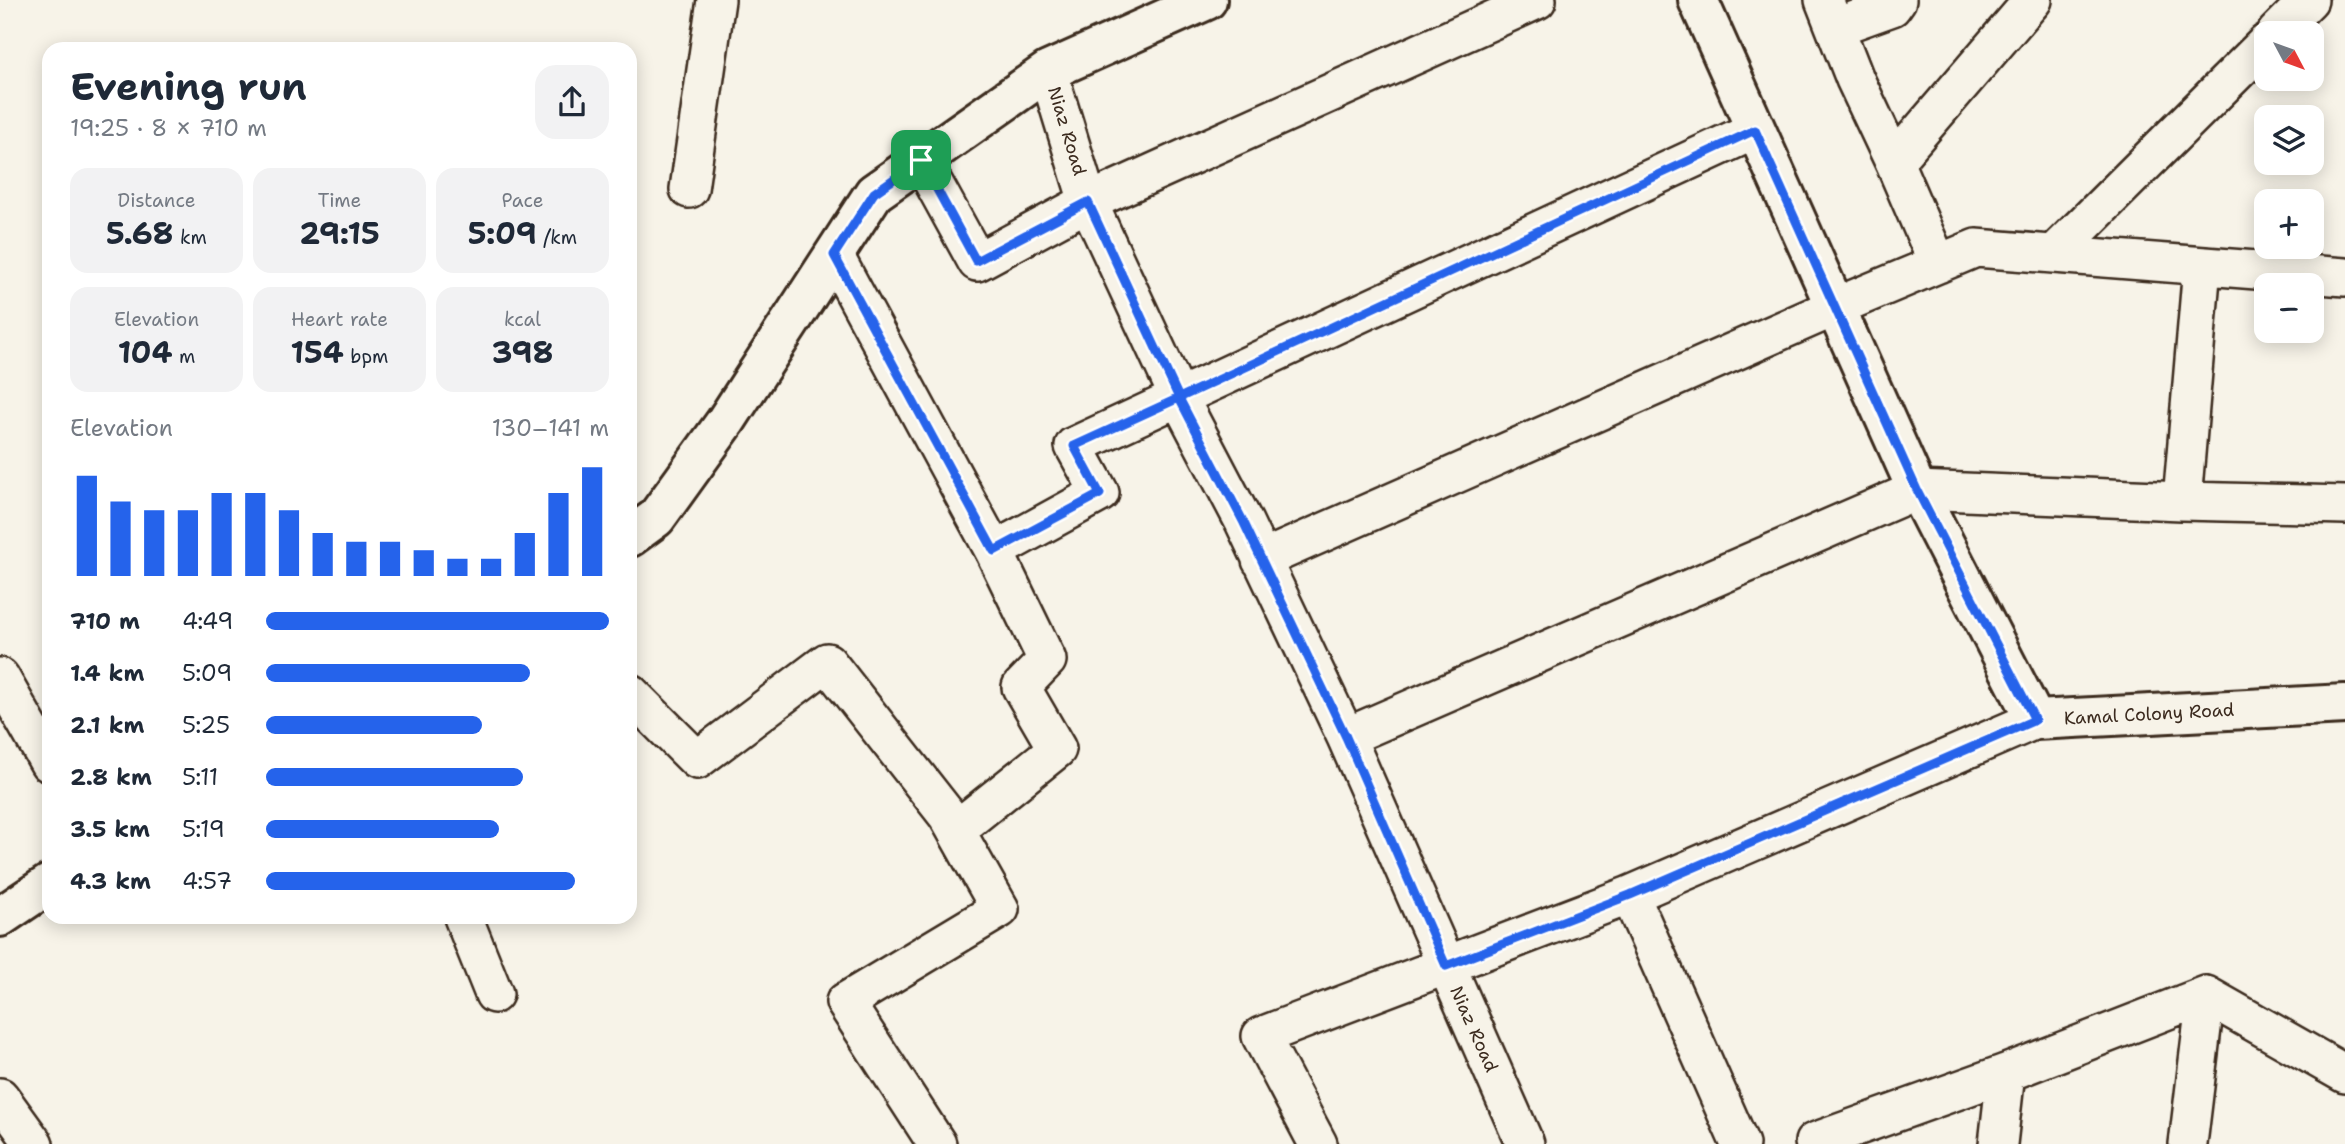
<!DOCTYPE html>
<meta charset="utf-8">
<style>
:root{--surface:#fff;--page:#f2f2f3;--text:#1f2937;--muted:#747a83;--accent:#2563eb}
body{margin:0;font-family:"Shantell Sans",sans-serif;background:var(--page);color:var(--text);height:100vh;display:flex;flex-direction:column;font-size:26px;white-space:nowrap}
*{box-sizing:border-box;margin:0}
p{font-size:23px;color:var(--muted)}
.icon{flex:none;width:38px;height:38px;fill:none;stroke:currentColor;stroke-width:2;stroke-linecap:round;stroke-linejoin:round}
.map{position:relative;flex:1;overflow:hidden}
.drawer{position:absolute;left:42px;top:42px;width:595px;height:882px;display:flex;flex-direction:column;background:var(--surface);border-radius:21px;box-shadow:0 4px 18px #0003}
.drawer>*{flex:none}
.needle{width:46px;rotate:131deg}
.tools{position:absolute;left:2254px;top:21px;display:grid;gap:14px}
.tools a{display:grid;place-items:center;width:70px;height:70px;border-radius:14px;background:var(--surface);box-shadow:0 4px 18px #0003;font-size:35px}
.pin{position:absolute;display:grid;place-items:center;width:60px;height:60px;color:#fff;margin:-30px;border-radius:14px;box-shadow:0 4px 10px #0006}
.round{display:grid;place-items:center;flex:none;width:74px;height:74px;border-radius:21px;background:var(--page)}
.headline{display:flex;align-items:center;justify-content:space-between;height:119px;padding:0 28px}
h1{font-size:38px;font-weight:700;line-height:52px}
.figures{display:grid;grid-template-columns:repeat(3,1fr);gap:10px;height:119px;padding:7px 28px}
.figures div{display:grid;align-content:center;border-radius:18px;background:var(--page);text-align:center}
.figures b{font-size:30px;font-weight:700}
.figures small{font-size:19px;font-weight:400}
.figures p{font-size:19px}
.chart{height:196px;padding:14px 28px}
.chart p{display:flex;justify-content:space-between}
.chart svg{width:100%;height:126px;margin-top:7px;stroke:var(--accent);stroke-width:6}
ul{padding:0 28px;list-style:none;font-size:23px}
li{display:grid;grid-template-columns:112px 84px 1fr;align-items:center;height:52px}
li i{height:18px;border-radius:9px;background:var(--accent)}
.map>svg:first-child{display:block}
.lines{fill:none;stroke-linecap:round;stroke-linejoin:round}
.street-casing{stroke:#3b2a1e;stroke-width:42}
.secondary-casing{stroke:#3b2a1e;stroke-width:44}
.street{stroke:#f7f3e8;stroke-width:37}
.secondary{stroke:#f7f3e8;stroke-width:38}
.route-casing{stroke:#fff;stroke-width:14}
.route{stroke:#2563eb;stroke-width:9}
.labels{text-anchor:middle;stroke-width:7;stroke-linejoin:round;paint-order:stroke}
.street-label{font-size:18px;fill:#3b2a1e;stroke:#f7f3e8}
</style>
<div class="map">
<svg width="2345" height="1144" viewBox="0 0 2345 1144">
<rect width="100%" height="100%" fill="#f7f3e8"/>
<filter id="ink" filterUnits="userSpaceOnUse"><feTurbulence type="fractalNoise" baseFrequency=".0143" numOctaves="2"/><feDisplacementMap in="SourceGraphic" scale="14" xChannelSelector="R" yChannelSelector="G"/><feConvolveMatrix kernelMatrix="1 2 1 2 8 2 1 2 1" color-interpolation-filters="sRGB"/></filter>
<g filter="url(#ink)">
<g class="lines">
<!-- street casing -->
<g class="street-casing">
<path id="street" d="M1824,0L1855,79L1894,162L1938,264
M1836,27L1892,7L1897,0
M2276,33L2309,0
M1048,71L1088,202L1179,398L1244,522L1346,737L1525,1144
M921,160L977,262L1088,202L1537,0
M1894,162L2033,0
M689,189L716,0
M2054,254L2266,43
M834,255L994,551L1047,660L1021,687L1057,749L956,830
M2182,501L2202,266
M994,551L1100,493L1074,446L1755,130
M1261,560L1835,307L1976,248L2345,277
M0,677L49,763
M630,693L697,760L827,662L947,815L1000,909L845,1002L937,1144
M1346,737L1917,490L2182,501L2345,505
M1630,895L1740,1144
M463,917L494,994
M2206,995L2345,1074
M0,1097L34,1144
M1814,1142L2006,1073L2206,995
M1318,1144L1261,1036L1630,895L2035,720
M1998,1144L2006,1073
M2188,1144L2206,995"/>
</g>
<!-- secondary casing -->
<g class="secondary-casing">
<path id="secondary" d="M1698,0L1917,490L2035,720L2345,704
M630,537L656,518L726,421L874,193L1048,71L1207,0
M0,917L49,884"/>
</g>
<!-- street -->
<use href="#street" class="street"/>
<!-- secondary -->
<use href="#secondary" class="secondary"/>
</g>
</g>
<g class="lines" filter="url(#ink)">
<!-- route casing -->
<g class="route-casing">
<path id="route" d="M921,160L874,193L834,255L994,551L1100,494L1074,446L1179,398L1244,523L1346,737L1446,966L1630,895L2035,720L1917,490L1755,130L1179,398L1088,202L976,261L921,160"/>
</g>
<!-- route -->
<use href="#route" class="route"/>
</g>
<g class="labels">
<!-- street labels -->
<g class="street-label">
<text transform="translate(1067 131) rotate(73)" y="6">Niaz Road</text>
<text transform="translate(2149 714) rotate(-3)" y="6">Kamal Colony Road</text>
<text transform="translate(1474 1029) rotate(66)" y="6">Niaz Road</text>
</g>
</g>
</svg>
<div class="tools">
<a><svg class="needle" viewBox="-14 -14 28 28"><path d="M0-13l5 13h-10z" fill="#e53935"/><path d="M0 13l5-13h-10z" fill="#747a83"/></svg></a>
<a><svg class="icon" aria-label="layers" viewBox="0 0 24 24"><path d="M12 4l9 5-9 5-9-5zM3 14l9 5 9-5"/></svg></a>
<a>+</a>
<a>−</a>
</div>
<div class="pin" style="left:921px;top:160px;background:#1e9e55"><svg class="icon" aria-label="arrive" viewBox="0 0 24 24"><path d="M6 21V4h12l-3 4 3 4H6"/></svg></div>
<section class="drawer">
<div class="headline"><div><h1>Evening run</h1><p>19:25 · 8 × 710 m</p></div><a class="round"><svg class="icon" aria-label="share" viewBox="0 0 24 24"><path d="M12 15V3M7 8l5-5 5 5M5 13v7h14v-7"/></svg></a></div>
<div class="figures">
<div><p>Distance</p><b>5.68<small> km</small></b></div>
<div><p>Time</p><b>29:15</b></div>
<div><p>Pace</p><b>5:09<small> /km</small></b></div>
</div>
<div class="figures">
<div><p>Elevation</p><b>104<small> m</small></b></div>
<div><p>Heart rate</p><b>154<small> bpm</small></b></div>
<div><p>kcal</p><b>398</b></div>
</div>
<div class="chart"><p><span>Elevation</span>130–141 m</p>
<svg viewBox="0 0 160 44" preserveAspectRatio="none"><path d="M5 44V9M15 44V18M25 44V21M35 44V21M45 44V15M55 44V15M65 44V21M75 44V29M85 44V32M95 44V32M105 44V35M115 44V38M125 44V38M135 44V29M145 44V15M155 44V6"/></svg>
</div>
<ul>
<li><b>710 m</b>4:49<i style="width:100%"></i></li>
<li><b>1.4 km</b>5:09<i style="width:77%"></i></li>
<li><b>2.1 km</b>5:25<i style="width:63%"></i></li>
<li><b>2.8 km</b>5:11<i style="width:75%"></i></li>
<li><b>3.5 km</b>5:19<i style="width:68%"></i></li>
<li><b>4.3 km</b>4:57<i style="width:90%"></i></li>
</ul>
</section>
</div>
